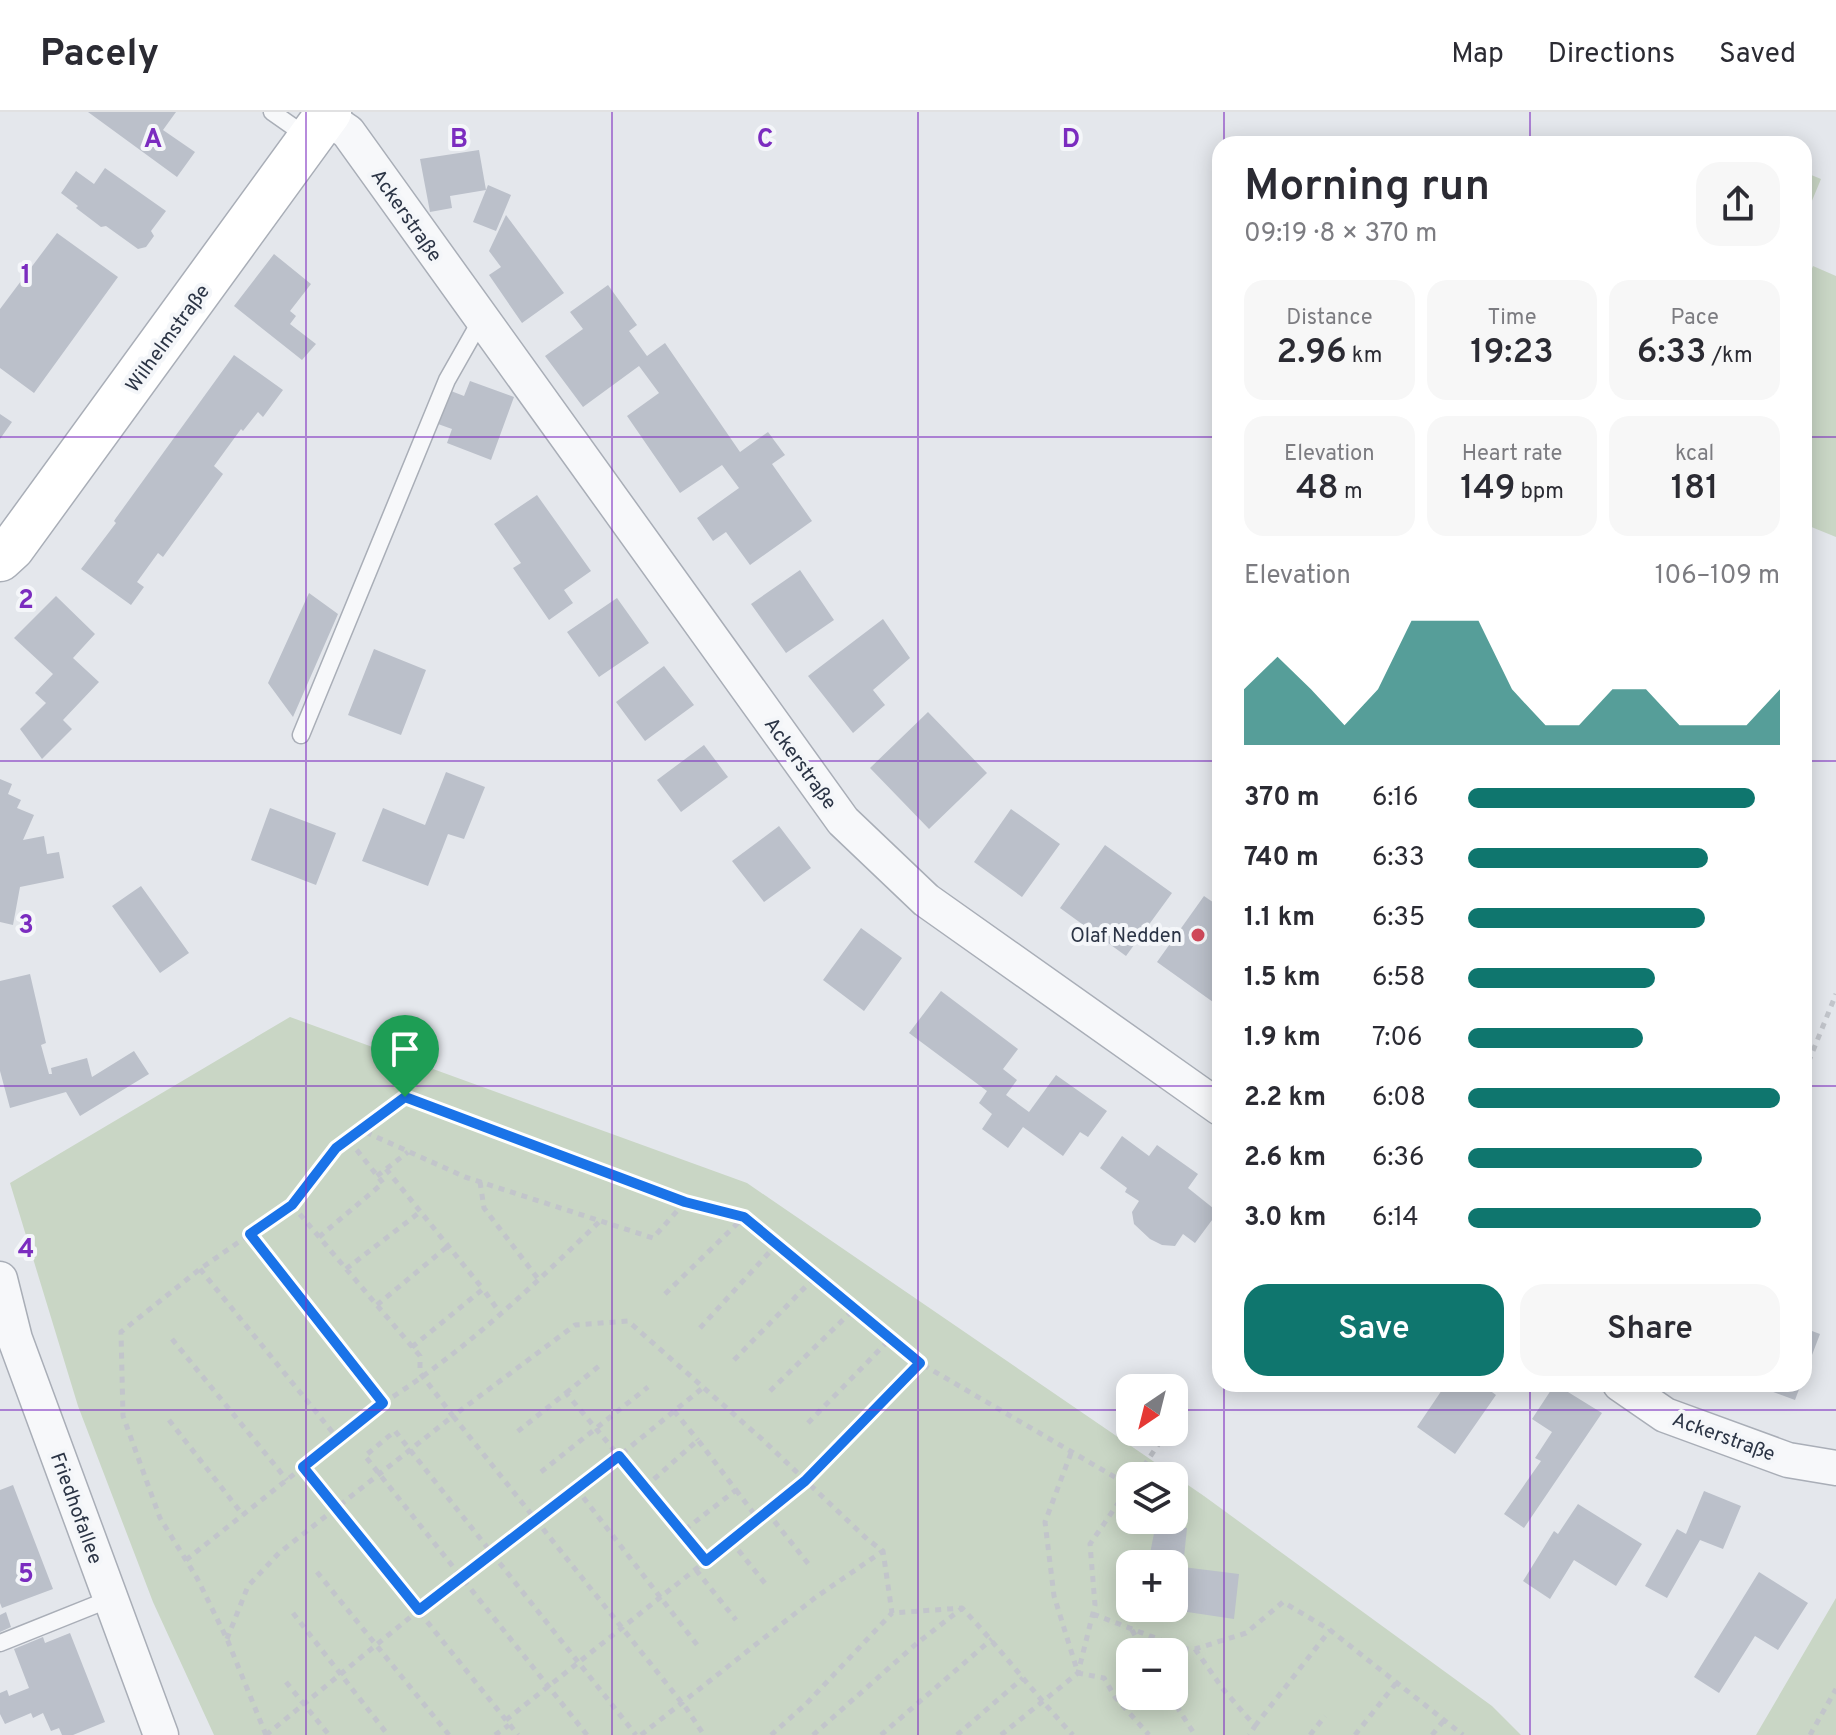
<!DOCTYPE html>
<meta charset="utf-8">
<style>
:root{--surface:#fff;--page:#f7f7f7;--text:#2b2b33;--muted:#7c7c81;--line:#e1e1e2;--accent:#0f766e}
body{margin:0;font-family:Overpass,sans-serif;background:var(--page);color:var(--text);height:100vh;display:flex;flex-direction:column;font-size:30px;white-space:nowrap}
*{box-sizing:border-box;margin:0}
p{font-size:26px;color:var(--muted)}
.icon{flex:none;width:44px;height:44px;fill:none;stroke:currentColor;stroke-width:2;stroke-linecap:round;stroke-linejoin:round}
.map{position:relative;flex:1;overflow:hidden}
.drawer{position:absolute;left:1212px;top:24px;width:600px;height:1256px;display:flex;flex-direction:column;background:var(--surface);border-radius:24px;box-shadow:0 4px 20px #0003}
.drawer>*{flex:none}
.needle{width:52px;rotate:215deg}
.buttons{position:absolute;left:1116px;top:1262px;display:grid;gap:16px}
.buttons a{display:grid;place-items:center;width:72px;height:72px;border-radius:16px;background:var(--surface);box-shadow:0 4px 20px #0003;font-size:40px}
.pin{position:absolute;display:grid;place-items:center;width:68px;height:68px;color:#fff;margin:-82px -34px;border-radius:50% 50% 50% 0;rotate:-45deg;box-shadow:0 0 8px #0007}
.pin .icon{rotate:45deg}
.round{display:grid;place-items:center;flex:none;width:84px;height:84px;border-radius:24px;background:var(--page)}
.head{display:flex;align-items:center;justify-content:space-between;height:136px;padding:0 32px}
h1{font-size:44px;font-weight:600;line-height:60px}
.figures{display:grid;grid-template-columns:repeat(3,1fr);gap:12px;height:136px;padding:8px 32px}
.figures div{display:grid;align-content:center;border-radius:20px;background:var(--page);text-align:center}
.figures b{font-size:34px;font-weight:600}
.figures small{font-size:22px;font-weight:400}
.figures p{font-size:22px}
.chart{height:224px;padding:16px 32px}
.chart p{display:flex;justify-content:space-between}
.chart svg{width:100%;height:144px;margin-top:8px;fill:var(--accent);opacity:.7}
.primary-button{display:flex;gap:16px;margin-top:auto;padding:16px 32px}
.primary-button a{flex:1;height:92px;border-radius:24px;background:var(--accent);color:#fff;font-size:32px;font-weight:600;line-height:92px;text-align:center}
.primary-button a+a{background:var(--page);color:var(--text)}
ul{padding:0 32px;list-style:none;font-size:26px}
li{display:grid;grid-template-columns:128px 96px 1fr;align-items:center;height:60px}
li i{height:20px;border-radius:10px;background:var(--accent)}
header{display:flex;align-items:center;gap:48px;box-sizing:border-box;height:112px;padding:0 40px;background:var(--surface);border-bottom:2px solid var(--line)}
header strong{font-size:38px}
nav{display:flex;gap:44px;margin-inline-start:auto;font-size:28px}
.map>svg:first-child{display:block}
.green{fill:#c9d6c5;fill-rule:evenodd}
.building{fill:#bbc0ca}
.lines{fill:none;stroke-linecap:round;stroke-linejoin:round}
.lane-casing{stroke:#a9aeb7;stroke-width:19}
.street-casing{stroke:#a9aeb7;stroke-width:37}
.secondary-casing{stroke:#a9aeb7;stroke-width:47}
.path{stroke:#c2c5cb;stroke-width:5;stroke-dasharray:6 6;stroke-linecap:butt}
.lane{stroke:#f7f8fa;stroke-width:16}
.street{stroke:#f7f8fa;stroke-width:34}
.secondary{stroke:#fff;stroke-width:44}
.route-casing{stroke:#fff;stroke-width:16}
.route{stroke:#1a73e8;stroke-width:10}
.grid{fill:none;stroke:#7b2cbf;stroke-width:2;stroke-opacity:0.55}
.poi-dot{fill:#d1495b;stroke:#f4f6f9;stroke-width:3}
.labels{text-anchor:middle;stroke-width:8;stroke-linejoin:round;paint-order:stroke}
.street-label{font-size:20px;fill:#2b3445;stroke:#f4f6f9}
.poi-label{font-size:20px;fill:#2b3445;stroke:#f4f6f9;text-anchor:end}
.grid-label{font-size:26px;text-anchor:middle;font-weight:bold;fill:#7b2cbf;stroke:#f4f6f9;stroke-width:8;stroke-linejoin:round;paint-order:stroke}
</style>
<header>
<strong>Pacely</strong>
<nav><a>Map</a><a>Directions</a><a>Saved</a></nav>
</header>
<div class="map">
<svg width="1836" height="1623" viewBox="0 0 1836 1623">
<rect width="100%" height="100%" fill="#e4e7ec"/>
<!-- green -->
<path class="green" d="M1804,60L1821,67L1804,108Z
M1813,154L1836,164V425L1804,412V175Z
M290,905L747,1071L1204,1384L1492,1594L1521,1623H214L153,1490L78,1294L10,1071ZM1130,1364H1174V1408H1130ZM1130,1452H1174V1496H1130ZM1130,1540H1174V1584H1130Z
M1836,1486V1623H1756Z"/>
<!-- building -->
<path class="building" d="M88,0H176L163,18L195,40L177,65Z
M479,38L486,78L488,73L511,83L496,119L473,110L486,78L450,84L452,96L430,100L420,47Z
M105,56L166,99L151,119L154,124L146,135L138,137L106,114L101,115L76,96L78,94L61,81L76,59L94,72Z
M506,103L564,181L522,211L489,163L501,155L489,139Z
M57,121L118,165L34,281L0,256V197Z
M274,142L311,172L290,199L296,204L290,212L316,232L302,248L234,194Z
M608,173L637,213L629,219L647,244L665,231L740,340L768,320L785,343L772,352L812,409L750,453L726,420L713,429L697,406L739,376L722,353L680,381L627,304L659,281L639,254L583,295L545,244L583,217L570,200Z
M234,243L283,278L263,305L258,300L243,319L241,317L214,354L223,362L163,445L158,441L137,470L144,475L131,493L81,457L116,411L114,409L116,406Z
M470,269L514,285L491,348L447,331L452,317L438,312L451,279L464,284Z
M0,302L12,310L0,327Z
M537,383L591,459L564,478L573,491L549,508L513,456L521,451L494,412Z
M800,458L834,508L786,541L751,492Z
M309,481L338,502L293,605L268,571Z
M56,484L95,522L73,546L99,570L63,608L72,617L42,647L20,617L46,591L35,581L53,562L14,526Z
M617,486L649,531L599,565L567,520Z
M883,507L910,546L873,578L885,593L853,621L808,564Z
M374,537L426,558L401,623L348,603Z
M664,554L694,593L645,629L616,590Z
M928,600L987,661L929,717L870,656Z
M704,633L728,665L681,700L657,668Z
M446,660L485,675L464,727L448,722L428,774L362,749L383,696L425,713Z
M0,667L12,672L8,682L21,688L17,696L34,703L23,728L44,724L47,742L59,740L64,766L20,775L13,813L0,810Z
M270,696L336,721L316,773L251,748Z
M1011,697L1060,732L1022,785L974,750Z
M779,714L811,756L764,790L732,749Z
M1105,733L1172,781L1126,844L1060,796Z
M141,774L189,841L160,861L112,794Z
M1204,784L1220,795V895L1157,850Z
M861,816L902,846L864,899L823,868Z
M30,862L46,931L41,933L49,962H52L51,956L87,946L92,965L134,939L149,962L80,1004L66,980L10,996L0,959V869Z
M941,879L1018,937L1003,957L1017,968L1006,983L1029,1000L1056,963L1107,999L1088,1025L1080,1020L1063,1044L1023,1015L1008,1036L982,1017L992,1002L979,991L987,979L909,921Z
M1122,1024L1149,1044L1157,1033L1198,1062L1188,1076L1218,1100L1195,1131L1183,1122L1175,1134L1162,1133L1150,1127L1134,1112L1132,1100L1139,1089L1125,1080L1127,1076L1100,1056Z
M1804,1216L1820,1222L1804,1264Z
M1446,1272H1481L1496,1283L1455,1342L1417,1315Z
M1555,1272L1602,1301L1524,1416L1504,1402L1541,1349L1535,1346L1552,1320L1532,1307Z
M1752,1272H1801L1795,1288Z
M13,1373L53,1477L2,1496L0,1491V1378Z
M1704,1379L1741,1394L1723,1437L1700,1428L1667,1486L1645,1474L1677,1417L1686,1422Z
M1578,1392L1642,1432L1616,1474L1574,1448L1550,1487L1523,1469L1554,1419L1558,1422Z
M1156,1411L1187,1416L1183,1455L1239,1462L1234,1507L1174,1498V1452H1148Z
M1759,1460L1808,1491L1778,1538L1755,1524L1719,1581L1694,1565Z
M6,1500L11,1515L0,1520V1503Z
M70,1521L105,1610L73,1623H62L59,1616L51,1619L43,1601L33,1606L31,1601L5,1612L0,1602V1581L7,1578L9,1584L29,1576L14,1537L43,1525L45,1531Z"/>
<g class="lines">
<!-- lane casing -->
<g class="lane-casing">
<path id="lane" d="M272,0L309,26
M301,623L447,268L481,208
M0,1531L110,1487"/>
</g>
<!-- street casing -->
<g class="street-casing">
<path id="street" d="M326,5L348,20L843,709L926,788L1220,996
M0,1167L15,1227L161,1623
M1620,1272L1665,1303L1788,1348L1836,1356"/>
</g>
<!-- secondary casing -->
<g class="secondary-casing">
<path id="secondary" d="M0,447L12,436L329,0"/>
</g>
<!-- path -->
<path class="path" d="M1804,961L1836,882
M361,1018L405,985L685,1090
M386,1057L483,1177
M377,1064L408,1040
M480,1070L484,1096L539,1168
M292,1093L420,1244V1261L453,1304L575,1213L628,1209L763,1328L867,1427L883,1439L892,1501L962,1496C1001,1537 1034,1582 1073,1623
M250,1122L383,1291L303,1355
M319,1125L383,1071L348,1027
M200,1157L338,1327
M346,1157L420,1100
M665,1182L744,1105
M377,1193L448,1134
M700,1216L776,1133
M172,1227L287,1368
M412,1235L483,1177L500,1201
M734,1248L815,1165
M770,1279L855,1196
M566,1281L599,1254
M383,1291C463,1241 532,1175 599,1110
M674,1299L698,1328
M169,1308L243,1403
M808,1311L891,1226
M1071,1341L1045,1410L1054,1484L1078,1561L1104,1566L1115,1585L1149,1623
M541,1360L648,1275
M1137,1364L1160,1330
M645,1375L698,1328L736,1378L682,1420
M576,1376L698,1534
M736,1378L758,1407
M767,1400L810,1454
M731,1429L768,1475
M186,1448L303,1355L518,1623
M706,1449L805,1369L920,1251
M696,1458L736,1508
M317,1460L449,1623
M293,1501L388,1623
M1093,1502L1184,1537H1195L1246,1521L1283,1490L1330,1518L1463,1623
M1132,1518L1144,1540
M227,1527L248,1474L279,1441L453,1304L686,1596L704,1623
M1195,1537L1223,1577L1255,1614L1249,1623
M286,1570L329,1623
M1170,1584L1195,1623
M506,1608L706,1449L619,1344L705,1274
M1255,1614L1330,1518
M266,1623L227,1527L197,1466L160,1406L123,1304L121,1220L200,1157L292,1093L336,1036L361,1018L465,1065L653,1126L685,1090L744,1105L920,1251L1130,1374
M266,1623L419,1498L619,1344L566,1281L517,1320
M495,1623L509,1613
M587,1623L365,1344L395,1319L636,1623
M641,1623L816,1485L883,1439
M771,1623L806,1592L892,1501
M813,1623L916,1532L961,1497
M881,1623L992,1527
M957,1623L1023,1566
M1001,1623L1078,1561L1095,1493L1090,1432L1130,1374
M1310,1623L1325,1604
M1355,1623L1397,1570
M1432,1623L1445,1607
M1810,1623L1836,1577"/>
<!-- lane -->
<use href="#lane" class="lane"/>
<!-- street -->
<use href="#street" class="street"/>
<!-- secondary -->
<use href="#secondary" class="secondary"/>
</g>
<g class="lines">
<!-- route casing -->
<g class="route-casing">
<path id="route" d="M405,985L685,1090L744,1105L920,1251L805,1369L706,1449L619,1344L419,1498L303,1355L383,1291L250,1122L292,1093L336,1036Z"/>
</g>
<!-- route -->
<use href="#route" class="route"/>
</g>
<!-- grid -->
<path class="grid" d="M306,0V1623M612,0V1623M918,0V1623M1224,0V32M1530,0V32M0,325H1220M1804,325H1836M0,649H1220M1804,649H1836M0,974H1220M1804,974H1836M1224,1272V1623M1530,1272V1623M0,1298H1130M1174,1298H1836"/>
<!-- markers -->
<circle class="poi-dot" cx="1198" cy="823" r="8"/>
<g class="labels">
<!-- street labels -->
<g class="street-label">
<text transform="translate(407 103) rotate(55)" y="7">Ackerstraße</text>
<text transform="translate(167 226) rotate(-54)" y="7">Wilhelmstraße</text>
<text transform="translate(801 651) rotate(54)" y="7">Ackerstraße</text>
<text transform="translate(1724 1324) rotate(20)" y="7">Ackerstraße</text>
<text transform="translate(77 1396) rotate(70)" y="7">Friedhofallee</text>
</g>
<!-- poi labels -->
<g class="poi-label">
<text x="1182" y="830">Olaf Nedden</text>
</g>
</g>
<g class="grid-label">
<text x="153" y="35">A</text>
<text x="459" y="35">B</text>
<text x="765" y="35">C</text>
<text x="1071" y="35">D</text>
<text x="26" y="171">1</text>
<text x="26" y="496">2</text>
<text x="26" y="821">3</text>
<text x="26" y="1145">4</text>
<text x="26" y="1470">5</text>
</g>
</svg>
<div class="buttons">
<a><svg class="needle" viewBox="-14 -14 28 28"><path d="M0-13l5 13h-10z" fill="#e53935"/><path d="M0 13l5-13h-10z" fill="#7c7c81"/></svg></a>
<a><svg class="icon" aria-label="layers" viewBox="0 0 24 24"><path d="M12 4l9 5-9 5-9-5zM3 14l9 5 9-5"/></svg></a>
<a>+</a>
<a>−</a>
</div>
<div class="pin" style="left:405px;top:985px;background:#1e9e55"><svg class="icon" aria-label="arrive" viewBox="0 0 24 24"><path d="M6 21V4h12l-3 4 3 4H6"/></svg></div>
<section class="drawer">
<div class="head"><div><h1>Morning run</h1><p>09:19 · 8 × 370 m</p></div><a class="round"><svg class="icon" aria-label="share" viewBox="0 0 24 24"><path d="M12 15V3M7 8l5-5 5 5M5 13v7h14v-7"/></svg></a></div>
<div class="figures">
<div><p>Distance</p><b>2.96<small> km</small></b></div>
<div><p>Time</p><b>19:23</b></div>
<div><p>Pace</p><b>6:33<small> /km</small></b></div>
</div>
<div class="figures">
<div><p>Elevation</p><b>48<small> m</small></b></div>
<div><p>Heart rate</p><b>149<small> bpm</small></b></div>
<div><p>kcal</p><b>181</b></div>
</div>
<div class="chart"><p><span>Elevation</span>106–109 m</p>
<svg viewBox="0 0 160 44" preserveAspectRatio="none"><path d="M0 44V27L10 17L20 27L30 38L40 27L50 6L60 6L70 6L80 27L90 38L100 38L110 27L120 27L130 38L140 38L150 38L160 27V44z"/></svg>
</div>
<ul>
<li><b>370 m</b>6:16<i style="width:92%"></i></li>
<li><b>740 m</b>6:33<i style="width:77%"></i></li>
<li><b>1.1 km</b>6:35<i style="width:76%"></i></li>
<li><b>1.5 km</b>6:58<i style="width:60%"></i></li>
<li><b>1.9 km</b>7:06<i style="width:56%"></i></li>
<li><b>2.2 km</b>6:08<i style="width:100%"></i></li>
<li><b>2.6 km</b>6:36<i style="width:75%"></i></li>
<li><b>3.0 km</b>6:14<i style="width:94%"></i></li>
</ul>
<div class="primary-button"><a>Save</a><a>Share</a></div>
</section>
</div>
